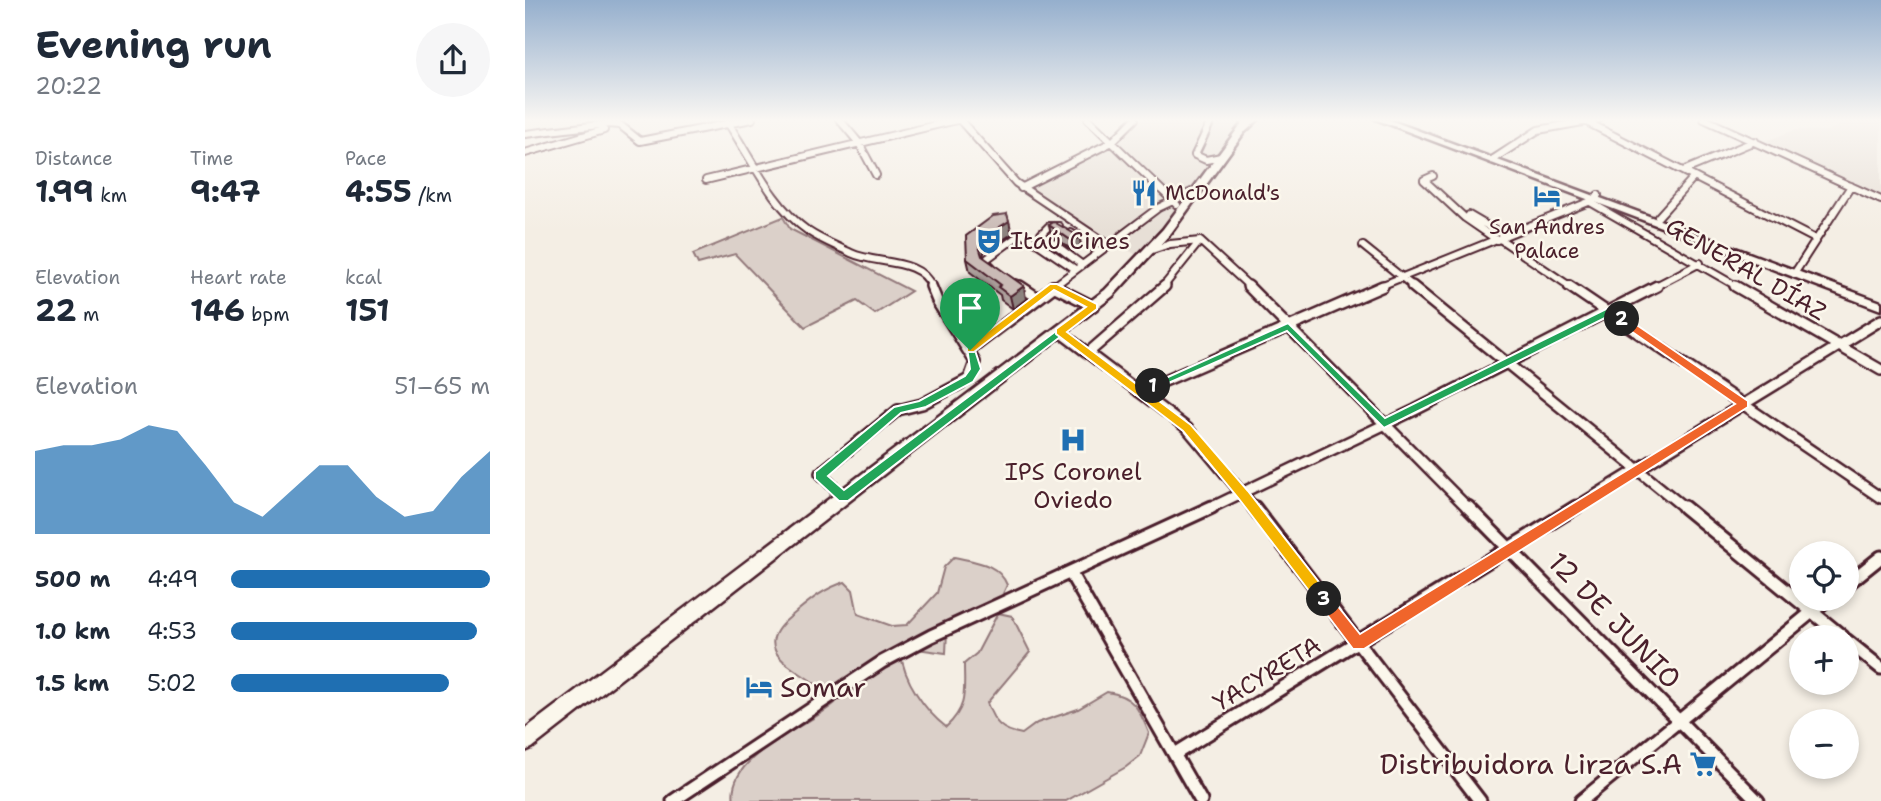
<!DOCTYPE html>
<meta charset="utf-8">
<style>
:root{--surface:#fff;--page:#f6f6f7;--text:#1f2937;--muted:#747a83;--accent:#1f6fb2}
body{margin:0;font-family:"Shantell Sans",sans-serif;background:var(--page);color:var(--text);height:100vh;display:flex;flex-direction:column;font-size:26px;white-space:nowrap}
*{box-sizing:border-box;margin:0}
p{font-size:23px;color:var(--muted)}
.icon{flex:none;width:38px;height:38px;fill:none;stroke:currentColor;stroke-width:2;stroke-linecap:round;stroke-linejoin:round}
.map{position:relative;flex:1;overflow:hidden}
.details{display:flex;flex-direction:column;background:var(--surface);width:525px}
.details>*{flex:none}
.controls{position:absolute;left:1264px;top:541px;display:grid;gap:14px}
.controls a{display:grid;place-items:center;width:70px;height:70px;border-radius:50%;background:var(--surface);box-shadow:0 4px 10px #0003;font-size:35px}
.pin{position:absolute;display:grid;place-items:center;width:60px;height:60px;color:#fff;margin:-72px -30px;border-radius:50% 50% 50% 0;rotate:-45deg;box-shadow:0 0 7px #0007}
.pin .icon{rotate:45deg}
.km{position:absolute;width:35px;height:35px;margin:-18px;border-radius:50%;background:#222;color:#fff;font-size:19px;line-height:35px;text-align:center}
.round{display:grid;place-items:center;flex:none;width:74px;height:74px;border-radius:37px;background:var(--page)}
.head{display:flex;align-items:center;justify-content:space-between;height:119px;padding:0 35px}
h1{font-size:38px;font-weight:700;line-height:52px}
.stats{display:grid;grid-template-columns:repeat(3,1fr);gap:10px;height:119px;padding:7px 35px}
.stats div{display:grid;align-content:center}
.stats b{font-size:30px;font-weight:700}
.stats small{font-size:19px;font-weight:400}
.stats p{font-size:19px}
.chart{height:196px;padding:14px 35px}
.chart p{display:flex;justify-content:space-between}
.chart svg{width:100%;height:126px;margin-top:7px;fill:var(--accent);opacity:.7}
ul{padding:0 35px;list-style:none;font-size:23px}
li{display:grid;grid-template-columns:112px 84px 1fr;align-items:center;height:52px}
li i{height:18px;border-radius:9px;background:var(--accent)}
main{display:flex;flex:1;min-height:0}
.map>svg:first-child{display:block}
.built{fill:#e7dfd6}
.green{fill:#dbd0c9;stroke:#92787a;stroke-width:2}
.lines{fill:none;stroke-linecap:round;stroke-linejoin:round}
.minor-far2-casing{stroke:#4a1f2b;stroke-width:10}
.minor-far1-casing{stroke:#4a1f2b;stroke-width:14}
.minor-casing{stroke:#4a1f2b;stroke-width:17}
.primary-casing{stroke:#4a1f2b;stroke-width:5}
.trunk-casing{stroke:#4a1f2b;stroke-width:5}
.minor-far2{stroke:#fbf7ec;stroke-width:6}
.minor-far1{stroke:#fbf7ec;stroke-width:9}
.minor{stroke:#fbf7ec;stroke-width:11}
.primary{fill:#fbf7ec;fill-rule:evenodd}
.trunk{fill:#fbf7ec;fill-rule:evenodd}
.wall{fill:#aea19d;stroke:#4a1f2b;stroke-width:2}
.shaded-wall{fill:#8d837f;stroke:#4a1f2b;stroke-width:2}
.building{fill:#cabbb6;stroke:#4a1f2b;stroke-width:2}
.split-1{fill:#22a559;stroke:#fff;stroke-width:2}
.split-2{fill:#22a559;stroke:#fff;stroke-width:2}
.split-3{fill:#f0652b;stroke:#fff;stroke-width:2}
.split-4{fill:#f5b400;stroke:#fff;stroke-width:2}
.labels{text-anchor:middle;stroke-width:5;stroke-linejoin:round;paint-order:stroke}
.far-poi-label{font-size:21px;fill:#4a1f2b;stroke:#fbf7ec;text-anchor:start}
.poi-label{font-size:24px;fill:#4a1f2b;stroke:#fbf7ec;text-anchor:start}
.street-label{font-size:24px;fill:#4a1f2b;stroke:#fbf7ec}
.near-street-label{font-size:28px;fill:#4a1f2b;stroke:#fbf7ec}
.near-poi-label{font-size:28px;fill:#4a1f2b;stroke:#fbf7ec;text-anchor:start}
</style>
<main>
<section class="details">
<div class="head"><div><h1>Evening run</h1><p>20:22</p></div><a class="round"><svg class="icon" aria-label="share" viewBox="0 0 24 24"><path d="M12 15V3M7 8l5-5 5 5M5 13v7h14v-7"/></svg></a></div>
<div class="stats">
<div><p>Distance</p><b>1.99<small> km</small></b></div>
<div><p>Time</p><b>9:47</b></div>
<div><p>Pace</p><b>4:55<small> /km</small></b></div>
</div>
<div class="stats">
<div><p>Elevation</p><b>22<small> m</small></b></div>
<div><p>Heart rate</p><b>146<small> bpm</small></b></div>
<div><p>kcal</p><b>151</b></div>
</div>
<div class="chart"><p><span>Elevation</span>51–65 m</p>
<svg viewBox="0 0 160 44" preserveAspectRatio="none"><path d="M0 44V15L10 13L20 13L30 11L40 6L50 8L60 20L70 33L80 38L90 29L100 20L110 20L120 31L130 38L140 36L150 24L160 15V44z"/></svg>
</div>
<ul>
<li><b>500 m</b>4:49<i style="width:100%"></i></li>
<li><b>1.0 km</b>4:53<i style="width:95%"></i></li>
<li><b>1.5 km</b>5:02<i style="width:84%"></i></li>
</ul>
</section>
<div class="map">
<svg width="1356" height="801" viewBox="0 0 1356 801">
<rect width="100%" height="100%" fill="#f4eee4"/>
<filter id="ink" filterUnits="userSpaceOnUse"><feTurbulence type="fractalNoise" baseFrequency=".0143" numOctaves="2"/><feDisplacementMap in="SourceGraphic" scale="14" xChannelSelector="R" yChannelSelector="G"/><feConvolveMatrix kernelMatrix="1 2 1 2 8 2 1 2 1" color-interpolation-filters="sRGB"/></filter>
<g filter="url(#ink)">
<!-- built -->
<path class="built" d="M618,119H719L658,205L613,256L502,188L594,140Z
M1330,119H1356V195L1241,141L1270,130L1302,131Z"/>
<!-- green -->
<path class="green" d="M258,217L265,229L386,291L350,314L332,301L280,327L210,254L173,264L168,254Z
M429,557C451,562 473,563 482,585L476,598L422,632L421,653L392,649L376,653C378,679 400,711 421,727C443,707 439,692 439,664L452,653L473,613L487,616L505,652L462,703C469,723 477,731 497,734L512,723L553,709L582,692C609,696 614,709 624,733L615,756L601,767L541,801H209C200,755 282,728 310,703C294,673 215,659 264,618C282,603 297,589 320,582L328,590L333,614L367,626L382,625L412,593L419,567Z"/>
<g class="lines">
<!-- minor-far2 casing -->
<g class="minor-far2-casing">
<path id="minor-far2" d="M314,119L334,143L351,175
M434,119L491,183L582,244
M563,119L652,205
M687,119L670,155L681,160L696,157
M1056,119L1290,239
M1179,119L1356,200
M203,123C226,158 248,207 283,231C296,240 312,246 326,253C351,265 395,257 407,287
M0,134L82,124L95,125L115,141L227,119
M0,153L79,130
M967,160L1013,130L1074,119
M1158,171L1230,141
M908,176L899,180L940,218L972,240
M181,180L436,119
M496,188L587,142L610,119
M1065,202L1213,287
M944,215L980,236
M1133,217L1169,177
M534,226H524L516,234L556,264
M546,233L574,251
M975,239L1046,287
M838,246L889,287
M627,250L645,244L675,241L725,287
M468,268L461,261L463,258L497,233L550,269
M1269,274L1326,186
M491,283L497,287
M528,286L531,287
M528,287L633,208L673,189
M638,287L675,241
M853,287L1071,199L1073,195
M1129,287L1175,263"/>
</g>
<!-- minor-far1 casing -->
<g class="minor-far1-casing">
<path id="minor-far1" d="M495,286L513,298
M528,286L568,306
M723,286L944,509
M887,286L1161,509
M1044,286L1356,498
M1210,286L1356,370
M535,332L662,428L730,509
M445,350L530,286
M563,353L640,286
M614,392L858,286
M318,497L295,473L373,410L397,404L444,379L450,362L413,303L406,286
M683,509L890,410L1132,286
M1048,509L1356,320"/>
</g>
<!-- minor casing -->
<g class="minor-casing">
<path id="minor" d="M729,507L955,801
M943,507L1233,801
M1159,507L1318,637
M546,574L676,801
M1321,585L1356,557
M1321,640L1356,668
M650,754L1051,507
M148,801L357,662L406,636L687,507
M1056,801L1304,598"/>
</g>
<!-- primary casing -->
<g class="primary-casing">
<path id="primary" d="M720,119H729L646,233L588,296L7,748L0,751V729L580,290L638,229Z"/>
</g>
<!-- trunk casing -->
<g class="trunk-casing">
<path id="trunk" d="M724,119H734L720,132H714V128Z
M850,119H862L1356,302V310Z"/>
</g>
<!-- minor-far2 -->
<use href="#minor-far2" class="minor-far2"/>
<!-- minor-far1 -->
<use href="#minor-far1" class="minor-far1"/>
<!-- minor -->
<use href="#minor" class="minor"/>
<!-- primary -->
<use href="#primary" class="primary"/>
<!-- trunk -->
<use href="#trunk" class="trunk"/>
</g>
<!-- wall -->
<path class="wall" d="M482,214L487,234L459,252L458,257L501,299L488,309L476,300L475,295L445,272L442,259Z
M524,225L556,247L548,251L526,234Z"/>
<!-- shaded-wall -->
<path class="shaded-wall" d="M484,221L487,234L459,252L457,259L454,246L456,239Z
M555,237L556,247L548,251L547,241Z
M499,286L501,299L488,309L485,296Z"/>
<!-- building -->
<path class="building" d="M482,214L484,221L456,239L454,246L457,256L499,286L485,296L473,287L476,285L442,259L441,236L468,216Z
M529,222L555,237L547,241L524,225Z"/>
</g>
<!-- sky -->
<linearGradient id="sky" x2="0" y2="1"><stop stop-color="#95afcd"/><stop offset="0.52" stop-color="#faf7f3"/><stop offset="1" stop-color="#faf7f3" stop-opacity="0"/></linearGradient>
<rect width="1356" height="231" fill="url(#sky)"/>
<!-- split-1 -->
<path class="split-1" d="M535,328L615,387L632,383V388L610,395L535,337L323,501H314L290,479V472L369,407L394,401L440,376L445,369L442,347H449L456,369L448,382L401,407L376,413L303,476L319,490Z"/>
<!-- split-2 -->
<path class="split-2" d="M1081,309H1089L1102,319L1097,323L1084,316L859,428L762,331L632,388L623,386L763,323L860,418Z"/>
<!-- split-3 -->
<path class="split-3" d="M1093,317H1100L1223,401V407L839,649H828L794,604V595H804L835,634L1210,404L1093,322Z"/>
<!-- split-4 -->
<path class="split-4" d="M525,284H532L572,304V309L542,332L666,425L723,491L804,595V604H794L714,499L658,431L531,334V329L561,307L529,290L449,352H442V347Z"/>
<!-- icons -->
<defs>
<g id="restaurant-bare" transform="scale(2.1)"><path d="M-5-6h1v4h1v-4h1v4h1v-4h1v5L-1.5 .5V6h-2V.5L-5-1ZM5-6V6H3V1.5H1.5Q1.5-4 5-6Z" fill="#1f6fb2" stroke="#fbf7ec" stroke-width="2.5" paint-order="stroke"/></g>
<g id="hotel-bare" transform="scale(2.1)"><path d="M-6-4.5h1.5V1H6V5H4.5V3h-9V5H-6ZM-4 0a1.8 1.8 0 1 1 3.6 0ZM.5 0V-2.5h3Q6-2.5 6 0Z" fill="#1f6fb2" stroke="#fbf7ec" stroke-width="2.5" paint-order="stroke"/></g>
<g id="theatre-bare" transform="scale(2.1)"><path d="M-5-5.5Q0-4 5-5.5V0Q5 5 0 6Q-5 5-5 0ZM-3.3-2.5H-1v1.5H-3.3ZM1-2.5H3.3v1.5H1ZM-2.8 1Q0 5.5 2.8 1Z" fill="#1f6fb2" stroke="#fbf7ec" stroke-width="2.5" paint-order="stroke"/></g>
<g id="hospital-bare" transform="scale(2.1)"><path d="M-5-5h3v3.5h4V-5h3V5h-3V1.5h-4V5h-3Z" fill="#1f6fb2" stroke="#fbf7ec" stroke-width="2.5" paint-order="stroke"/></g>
<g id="supermarket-bare" transform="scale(2.1)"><path d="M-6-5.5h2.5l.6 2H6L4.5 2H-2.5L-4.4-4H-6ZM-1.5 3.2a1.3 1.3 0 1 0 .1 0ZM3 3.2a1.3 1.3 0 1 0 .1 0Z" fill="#1f6fb2" stroke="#fbf7ec" stroke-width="2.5" paint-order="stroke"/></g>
</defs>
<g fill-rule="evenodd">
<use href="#restaurant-bare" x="619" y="193"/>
<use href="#hotel-bare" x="1022" y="196"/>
<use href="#theatre-bare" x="464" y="241"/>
<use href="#hospital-bare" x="548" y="440"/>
<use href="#hotel-bare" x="234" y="687"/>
<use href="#supermarket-bare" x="1178" y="764"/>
</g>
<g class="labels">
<!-- far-poi labels -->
<g class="far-poi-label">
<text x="640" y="200">McDonald's</text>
<text x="1022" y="234" text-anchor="middle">San Andres<tspan x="1022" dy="24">Palace</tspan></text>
</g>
<!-- poi labels -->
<g class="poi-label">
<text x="485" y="249">Itaú Cines</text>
<text x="548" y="480" text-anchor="middle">IPS Coronel<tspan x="548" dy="28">Oviedo</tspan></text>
</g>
<!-- street labels -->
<g class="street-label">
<text transform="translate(1221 269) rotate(30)" y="8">GENERAL DÍAZ</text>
<text transform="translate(742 674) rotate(-31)" y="8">YACYRETA</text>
</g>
<!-- near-street labels -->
<g class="near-street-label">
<text transform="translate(1090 620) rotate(46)" y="10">12 DE JUNIO</text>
</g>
<!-- near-poi labels -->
<g class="near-poi-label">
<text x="255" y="697">Somar</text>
<text x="1157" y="774" text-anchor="end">Distribuidora Lirza S.A</text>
</g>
</g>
</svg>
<div class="controls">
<a><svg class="icon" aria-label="locate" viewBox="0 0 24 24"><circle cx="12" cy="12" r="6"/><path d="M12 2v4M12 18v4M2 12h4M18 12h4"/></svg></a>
<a>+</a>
<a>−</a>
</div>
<div class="pin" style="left:445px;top:350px;background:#1e9e55"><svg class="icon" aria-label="arrive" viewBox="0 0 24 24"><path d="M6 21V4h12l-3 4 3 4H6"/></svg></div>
<b class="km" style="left:628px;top:386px">1</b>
<b class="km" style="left:1097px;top:319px">2</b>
<b class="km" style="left:799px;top:599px">3</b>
</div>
</main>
